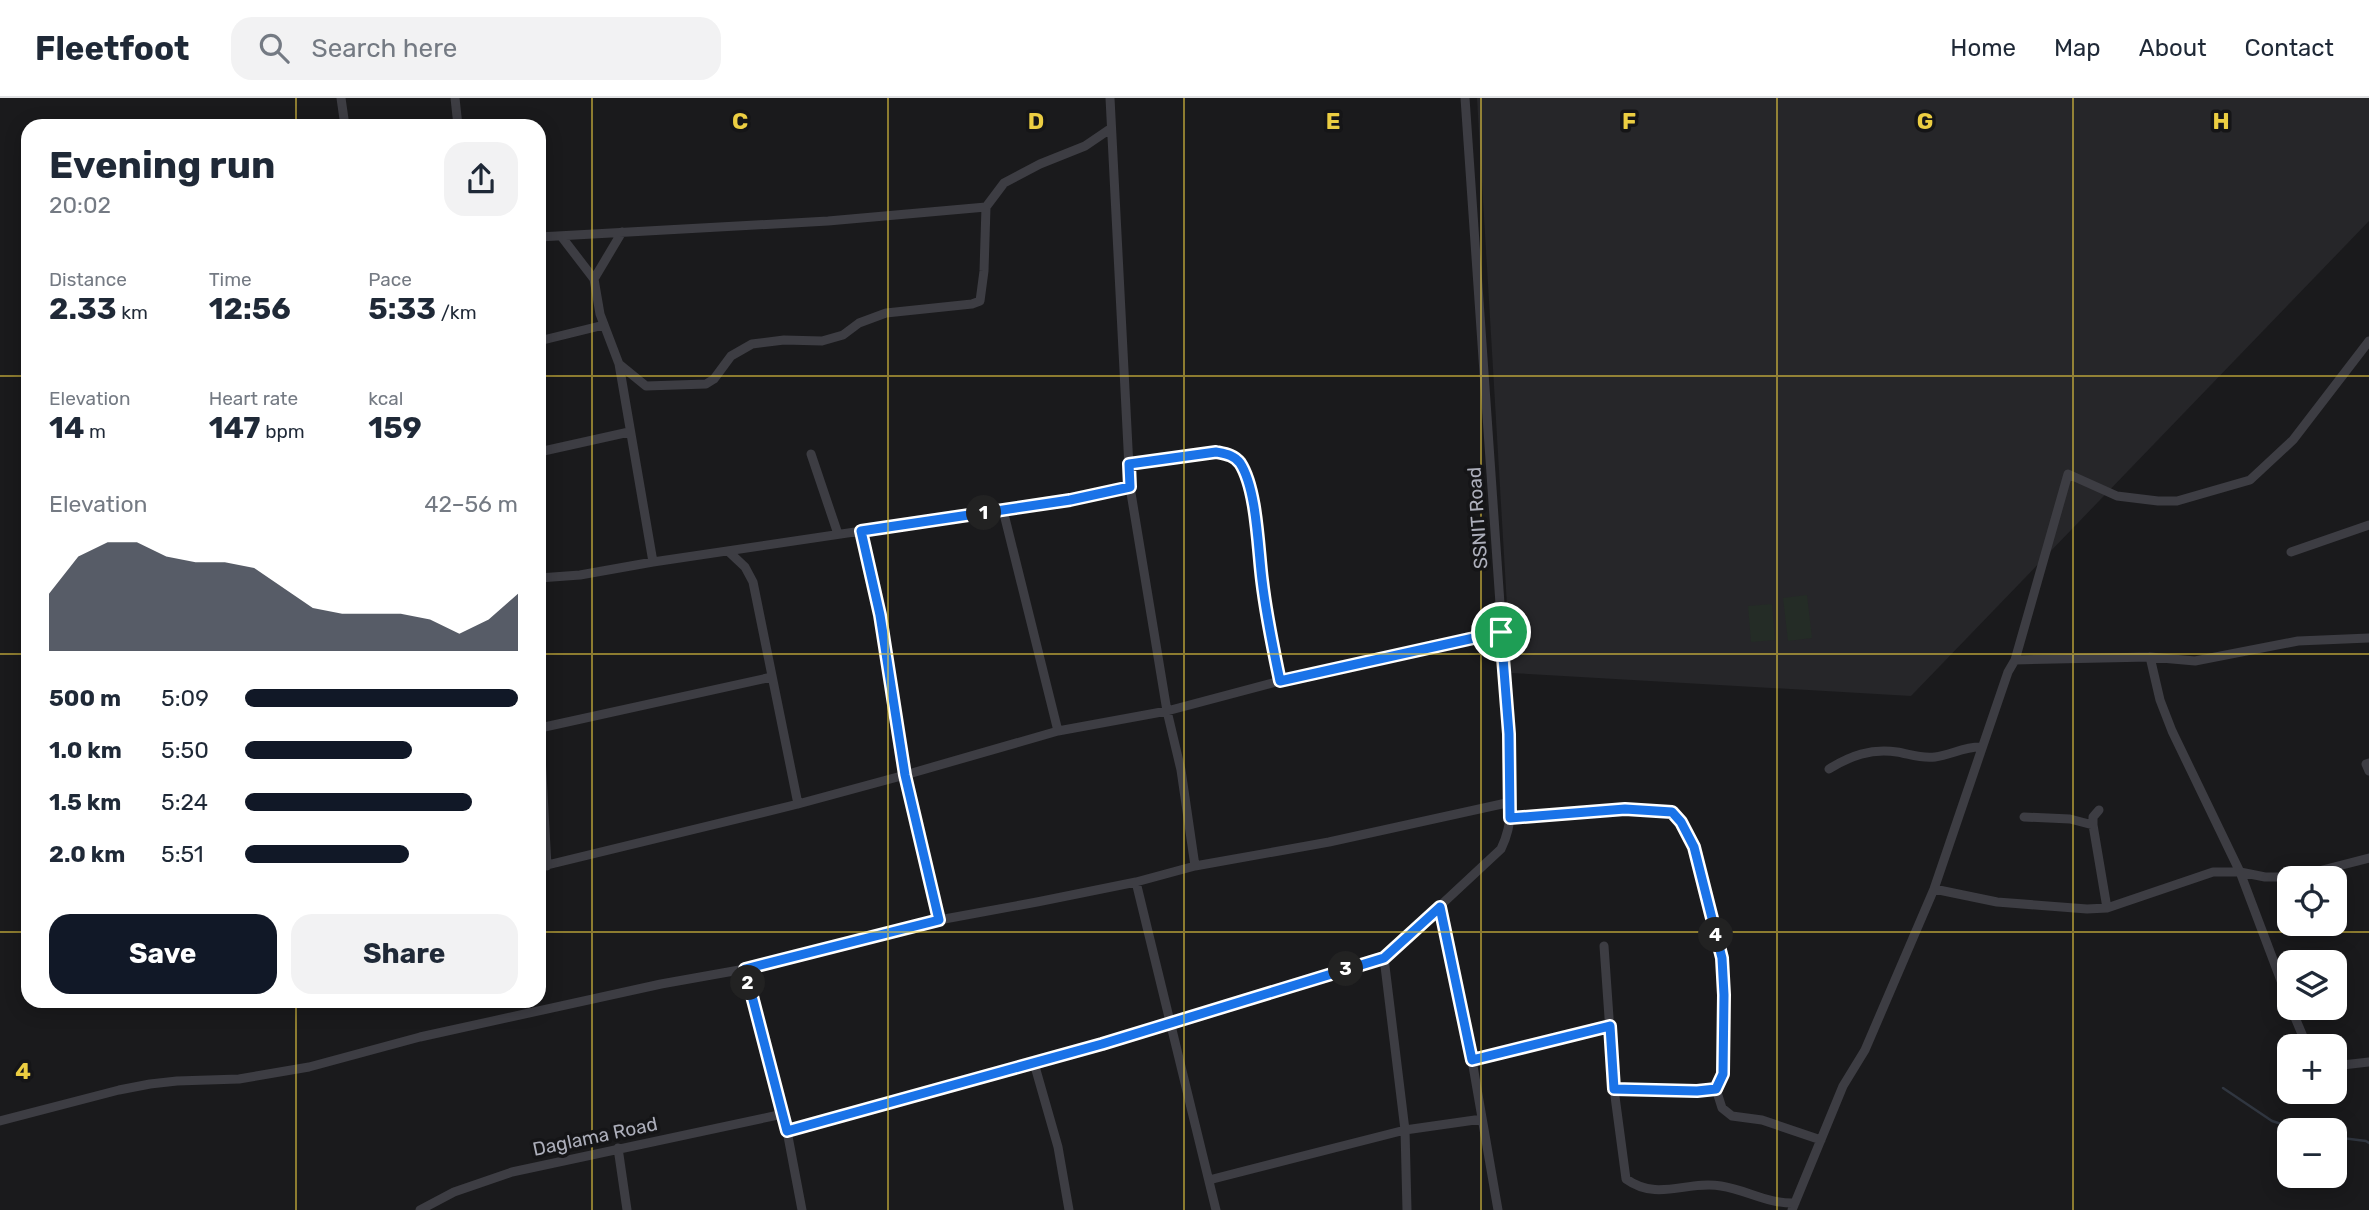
<!DOCTYPE html>
<meta charset="utf-8">
<style>
:root{--surface:#fff;--page:#f2f2f3;--text:#1f2937;--muted:#747a83;--line:#e0e1e3;--accent:#111827}
body{margin:0;font-family:Rubik,sans-serif;background:var(--page);color:var(--text);height:100vh;display:flex;flex-direction:column;font-size:26px;white-space:nowrap}
*{box-sizing:border-box;margin:0}
p{font-size:23px;color:var(--muted)}
.icon{flex:none;width:38px;height:38px;fill:none;stroke:currentColor;stroke-width:2;stroke-linecap:round;stroke-linejoin:round}
.map{position:relative;flex:1;overflow:hidden}
.side{position:absolute;left:21px;top:21px;width:525px;height:889px;display:flex;flex-direction:column;background:var(--surface);border-radius:21px;box-shadow:0 4px 18px #0003}
.side>*{flex:none}
.fabs{position:absolute;left:2277px;top:768px;display:grid;gap:14px}
.fabs a{display:grid;place-items:center;width:70px;height:70px;border-radius:14px;background:var(--surface);box-shadow:0 4px 18px #0003;font-size:35px}
.pin{position:absolute;display:grid;place-items:center;width:60px;height:60px;color:#fff;margin:-30px;border:4px solid #fff;border-radius:50%;box-shadow:0 2px 7px #0007}
.km{position:absolute;width:35px;height:35px;margin:-18px;border-radius:50%;background:#222;color:#fff;font-size:19px;line-height:35px;text-align:center}
.round{display:grid;place-items:center;flex:none;width:74px;height:74px;border-radius:21px;background:var(--page)}
.summary{display:flex;align-items:center;justify-content:space-between;height:119px;padding:0 28px}
h1{font-size:38px;font-weight:700;line-height:52px}
.stats{display:grid;grid-template-columns:repeat(3,1fr);gap:10px;height:119px;padding:7px 28px}
.stats div{display:grid;align-content:center}
.stats b{font-size:30px;font-weight:700}
.stats small{font-size:19px;font-weight:400}
.stats p{font-size:19px}
.chart{height:196px;padding:14px 28px}
.chart p{display:flex;justify-content:space-between}
.chart svg{width:100%;height:126px;margin-top:7px;fill:var(--accent);opacity:.7}
.cta{display:flex;gap:14px;margin-top:auto;padding:14px 28px}
.cta a{flex:1;height:80px;border-radius:21px;background:var(--accent);color:#fff;font-size:28px;font-weight:700;line-height:80px;text-align:center}
.cta a+a{background:var(--page);color:var(--text)}
ul{padding:0 28px;list-style:none;font-size:23px}
li{display:grid;grid-template-columns:112px 84px 1fr;align-items:center;height:52px}
li i{height:18px;border-radius:9px;background:var(--accent)}
header{display:flex;align-items:center;gap:42px;box-sizing:border-box;height:98px;padding:0 35px;background:var(--surface);border-bottom:2px solid var(--line)}
header strong{font-size:33px}
nav{display:flex;gap:38px;margin-inline-start:auto;font-size:24px}
.search{width:490px;height:63px;background:var(--page);display:flex;align-items:center;gap:18px;box-sizing:border-box;padding:0 24px;border-radius:21px;color:var(--muted);font-size:26px}
.map>svg:first-child{display:block}
.built{fill:#262629}
.green{fill:#242c26}
.lines{fill:none;stroke-linecap:round;stroke-linejoin:round}
.stream{stroke:#303640;stroke-width:2.5}
.minor{stroke:#3d3d43;stroke-width:9}
.route-casing{stroke:#fff;stroke-width:14}
.route{stroke:#1a73e8;stroke-width:9}
.grid{fill:none;stroke:#ecce42;stroke-width:2;stroke-opacity:0.55}
.labels{text-anchor:middle;stroke-width:7;stroke-linejoin:round;paint-order:stroke}
.street-label{font-size:19px;fill:#adafbb;stroke:#151517}
.grid-label{font-size:23px;text-anchor:middle;font-weight:bold;fill:#ecce42;stroke:#151517;stroke-width:7;stroke-linejoin:round;paint-order:stroke}
</style>
<header>
<strong>Fleetfoot</strong>
<div class="search"><svg class="icon" aria-label="search" viewBox="0 0 24 24"><circle cx="10" cy="10" r="6"/><path d="M15 15l6 6"/></svg>Search here</div>
<nav><a>Home</a><a>Map</a><a>About</a><a>Contact</a></nav>
</header>
<div class="map">
<svg width="2369" height="1112" viewBox="0 0 2369 1112">
<rect width="100%" height="100%" fill="#1a1a1c"/>
<!-- built -->
<path class="built" d="M1477,0H2369V123L1911,598L1511,575Z"/>
<!-- green -->
<path class="green" d="M1807,497L1812,540L1788,543L1783,500Z
M1772,506L1775,542L1751,544L1748,508Z"/>
<g class="lines">
<!-- stream -->
<path class="stream" d="M2223,990L2272,1023L2301,1032
M2334,1039L2366,1043L2369,1045"/>
<!-- minor -->
<path class="minor" d="M341,0L345,28
M455,0L458,28
M1110,0L1130,389L1167,613L1181,672L1195,768
M622,134L594,181L600,216L619,266L653,464
M561,138L594,181
M539,139L828,123L986,109
M539,243L604,227
M619,266L646,288L706,286L714,281L731,258L752,246L784,242L822,243L843,237L859,225L886,215L972,206L980,203L984,173L986,109L1004,85L1040,66L1085,48L1110,31
M539,354L629,334
M811,356L838,436
M1129,366L1216,354L1232,358L1240,366L1247,381L1251,398L1262,483L1280,583
M1003,412L1058,633
M728,453L745,469L753,484L798,706
M2291,454L2369,427
M539,480L580,477L653,464L1070,402L1130,389
M2150,559L2160,602L2172,633L2240,774L2289,904
M2015,562L2150,559L2195,563L2298,543L2369,540
M539,621L547,768
M540,630L772,579
M2369,665L2366,666L2369,673
M1829,671C1850,658 1871,650 1897,654C1909,656 1922,661 1935,659C1951,657 1965,648 1982,649
M2099,712L2093,719V727L2107,810
M2024,719L2070,721L2093,727
M1510,720L1625,711L1672,714L1681,724L1694,749L1722,860L1723,976L1716,991
M539,769L798,706L905,677L880,517L861,433
M1136,784L1216,1112
M1934,791L1997,804L2087,811L2107,810L2213,774H2240L2265,779H2282L2303,777L2369,760
M1439,809L1472,962L1498,1112
M939,822L905,677L1058,633L1167,613L1280,583L1501,534
M1604,848L1614,991L1626,1081C1658,1104 1687,1082 1721,1088C1747,1092 1768,1106 1795,1105
M1384,860L1405,1032L1407,1112
M745,871L787,1033L802,1112
M2291,910L2307,948
M1472,962L1610,928
M1034,965L1058,1049L1069,1112
M2334,968L2369,964
M1614,991L1697,993L1716,991L1722,1010L1732,1018L1762,1022L1821,1042
M0,1023L119,992L150,986L177,983L239,981L309,969L420,939L661,886L745,871L939,822L1037,804L1136,784L1195,768L1329,744L1511,704
M787,1033L1034,965L1384,860L1501,751C1518,717 1510,674 1509,636L1465,0
M618,1050L627,1112
M1209,1082L1405,1032L1482,1021
M420,1112L454,1094L512,1074L783,1016
M1792,1112L1843,988L1865,952L1934,791L2008,574L2015,562L2068,376L2117,398L2158,403H2177L2250,382L2293,342L2369,243"/>
</g>
<g class="lines">
<!-- route casing -->
<g class="route-casing">
<path id="route" d="M1216,354C1226,356 1234,357 1240,365C1257,391 1258,451 1262,482C1266,516 1273,550 1280,583L1501,534L1509,636L1510,720L1625,711L1672,714L1681,724L1694,749L1722,860L1724,897L1723,976L1716,991L1697,993L1614,991L1610,928L1472,962L1440,809L1384,860L1102,946L787,1033L745,871L939,822L905,677L880,517L861,433L1070,402L1130,389L1129,366Z"/>
</g>
<!-- route -->
<use href="#route" class="route"/>
</g>
<!-- grid -->
<path class="grid" d="M296,0V28M592,0V1112M888,0V1112M1184,0V1112M1481,0V1112M1777,0V1112M2073,0V1112M0,278H28M539,278H2369M0,556H28M539,556H2369M0,834H28M539,834H2369M296,903V1112"/>
<g class="labels">
<!-- street labels -->
<g class="street-label">
<text transform="translate(1477 420) rotate(-94)" y="7">SSNIT Road</text>
<text transform="translate(595 1038) rotate(-12)" y="7">Daglama Road</text>
</g>
</g>
<g class="grid-label">
<text x="740" y="31">C</text>
<text x="1036" y="31">D</text>
<text x="1333" y="31">E</text>
<text x="1629" y="31">F</text>
<text x="1925" y="31">G</text>
<text x="2221" y="31">H</text>
<text x="23" y="981">4</text>
</g>
</svg>
<div class="fabs">
<a><svg class="icon" aria-label="locate" viewBox="0 0 24 24"><circle cx="12" cy="12" r="6"/><path d="M12 2v4M12 18v4M2 12h4M18 12h4"/></svg></a>
<a><svg class="icon" aria-label="layers" viewBox="0 0 24 24"><path d="M12 4l9 5-9 5-9-5zM3 14l9 5 9-5"/></svg></a>
<a>+</a>
<a>−</a>
</div>
<div class="pin" style="left:1501px;top:534px;background:#1e9e55"><svg class="icon" aria-label="arrive" viewBox="0 0 24 24"><path d="M6 21V4h12l-3 4 3 4H6"/></svg></div>
<b class="km" style="left:984px;top:415px">1</b>
<b class="km" style="left:748px;top:885px">2</b>
<b class="km" style="left:1346px;top:871px">3</b>
<b class="km" style="left:1716px;top:837px">4</b>
<section class="side">
<div class="summary"><div><h1>Evening run</h1><p>20:02</p></div><a class="round"><svg class="icon" aria-label="share" viewBox="0 0 24 24"><path d="M12 15V3M7 8l5-5 5 5M5 13v7h14v-7"/></svg></a></div>
<div class="stats">
<div><p>Distance</p><b>2.33<small> km</small></b></div>
<div><p>Time</p><b>12:56</b></div>
<div><p>Pace</p><b>5:33<small> /km</small></b></div>
</div>
<div class="stats">
<div><p>Elevation</p><b>14<small> m</small></b></div>
<div><p>Heart rate</p><b>147<small> bpm</small></b></div>
<div><p>kcal</p><b>159</b></div>
</div>
<div class="chart"><p><span>Elevation</span>42–56 m</p>
<svg viewBox="0 0 160 44" preserveAspectRatio="none"><path d="M0 44V24L10 11L20 6L30 6L40 11L50 13L60 13L70 15L80 22L90 29L100 31L110 31L120 31L130 33L140 38L150 33L160 24V44z"/></svg>
</div>
<ul>
<li><b>500 m</b>5:09<i style="width:100%"></i></li>
<li><b>1.0 km</b>5:50<i style="width:61%"></i></li>
<li><b>1.5 km</b>5:24<i style="width:83%"></i></li>
<li><b>2.0 km</b>5:51<i style="width:60%"></i></li>
</ul>
<div class="cta"><a>Save</a><a>Share</a></div>
</section>
</div>
